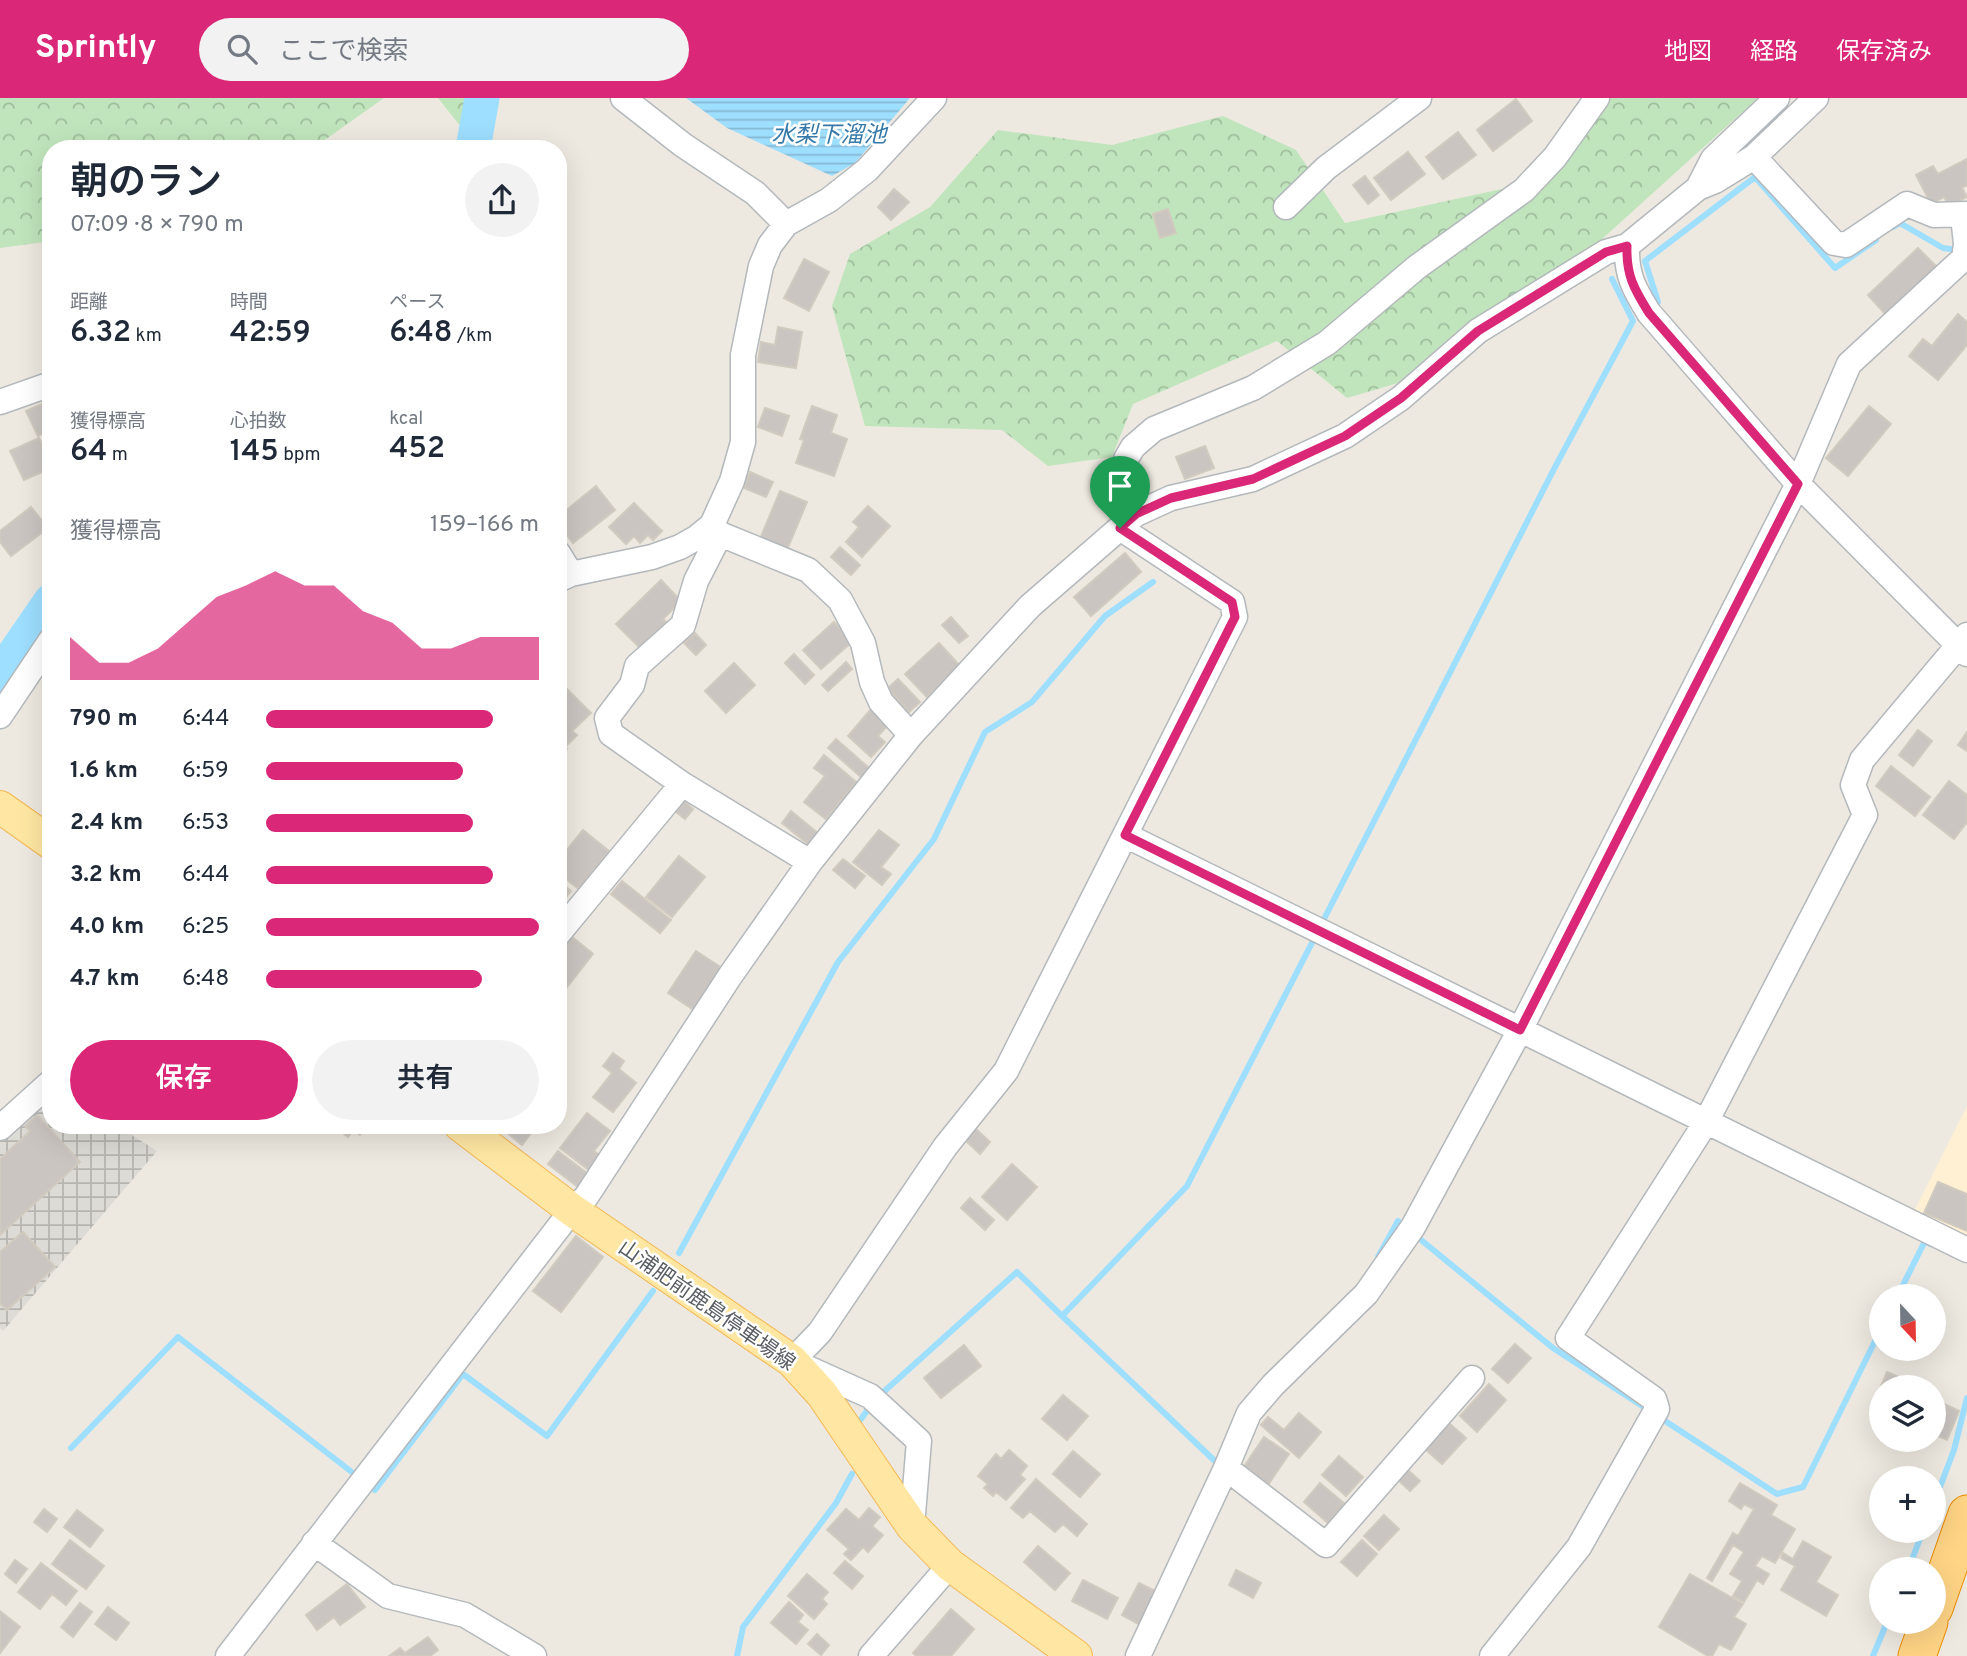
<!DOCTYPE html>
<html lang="ja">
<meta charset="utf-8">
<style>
:root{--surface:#fff;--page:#f2f2f3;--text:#1f2937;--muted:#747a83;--accent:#db2777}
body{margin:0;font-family:Overpass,"Noto Sans JP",sans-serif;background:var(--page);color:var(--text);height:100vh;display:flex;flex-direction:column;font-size:26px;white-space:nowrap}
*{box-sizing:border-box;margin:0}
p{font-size:23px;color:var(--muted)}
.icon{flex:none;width:38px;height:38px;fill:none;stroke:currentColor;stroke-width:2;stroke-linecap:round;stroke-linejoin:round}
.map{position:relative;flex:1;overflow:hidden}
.panel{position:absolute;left:42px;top:42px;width:525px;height:994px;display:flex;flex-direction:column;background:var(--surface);border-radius:28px;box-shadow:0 7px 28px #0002}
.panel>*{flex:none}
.needle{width:46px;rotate:158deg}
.fabs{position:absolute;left:1869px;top:1186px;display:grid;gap:14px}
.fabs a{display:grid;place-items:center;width:77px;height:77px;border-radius:50%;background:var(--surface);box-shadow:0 7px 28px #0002;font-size:35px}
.pin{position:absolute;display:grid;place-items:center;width:60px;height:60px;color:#fff;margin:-72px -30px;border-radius:50% 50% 50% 0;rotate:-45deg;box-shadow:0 0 7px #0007}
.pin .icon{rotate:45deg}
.round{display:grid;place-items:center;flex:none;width:74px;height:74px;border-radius:37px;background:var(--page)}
.overview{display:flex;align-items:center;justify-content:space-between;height:119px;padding:0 28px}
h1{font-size:38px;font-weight:600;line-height:52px}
.metrics{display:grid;grid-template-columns:repeat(3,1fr);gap:10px;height:119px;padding:7px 28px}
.metrics div{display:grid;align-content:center}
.metrics b{font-size:30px;font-weight:600}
.metrics small{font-size:19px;font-weight:400}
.metrics p{font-size:19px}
.chart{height:196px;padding:14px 28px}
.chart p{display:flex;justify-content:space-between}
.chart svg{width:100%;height:126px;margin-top:7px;fill:var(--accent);opacity:.7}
.action{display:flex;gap:14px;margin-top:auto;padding:14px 28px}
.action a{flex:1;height:80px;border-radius:42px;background:var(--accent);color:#fff;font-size:28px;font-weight:600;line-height:80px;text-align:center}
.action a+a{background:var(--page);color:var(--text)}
ul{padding:0 28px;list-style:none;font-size:23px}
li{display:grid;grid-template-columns:112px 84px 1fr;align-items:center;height:52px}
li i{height:18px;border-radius:9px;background:var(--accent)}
header{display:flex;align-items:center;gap:42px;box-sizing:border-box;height:98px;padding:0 35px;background:var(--accent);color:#fff}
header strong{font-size:33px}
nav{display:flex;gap:38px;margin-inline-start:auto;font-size:24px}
.search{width:490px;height:63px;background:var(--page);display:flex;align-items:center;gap:18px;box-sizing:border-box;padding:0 24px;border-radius:38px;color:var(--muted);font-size:26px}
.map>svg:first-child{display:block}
.commercial{fill:#fff0d4}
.industrial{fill:url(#industrial-grid)}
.forest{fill:url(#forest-crowns)}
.water{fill:url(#water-rules)}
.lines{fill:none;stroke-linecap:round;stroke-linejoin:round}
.stream{stroke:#9edeff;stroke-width:6}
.river{stroke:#9edeff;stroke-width:35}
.building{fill:#cac5c0;stroke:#d1cabf;stroke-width:2}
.minor-casing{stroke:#b3b8bc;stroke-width:27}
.major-casing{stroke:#f5b752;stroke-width:34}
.highway-casing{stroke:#ed8c00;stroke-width:39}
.minor{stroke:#fff;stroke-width:24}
.major{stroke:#ffe7a3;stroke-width:32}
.highway{stroke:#ffd485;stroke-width:37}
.route-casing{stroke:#fff;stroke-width:14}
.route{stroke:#db2777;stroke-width:9}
.labels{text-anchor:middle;stroke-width:5;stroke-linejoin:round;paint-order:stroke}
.street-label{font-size:21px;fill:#595e62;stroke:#fff}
.water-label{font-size:23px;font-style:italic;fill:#377aaa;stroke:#fff}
</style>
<header>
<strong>Sprintly</strong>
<div class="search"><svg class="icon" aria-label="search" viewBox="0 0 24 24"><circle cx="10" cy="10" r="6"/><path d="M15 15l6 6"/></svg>ここで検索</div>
<nav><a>地図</a><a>経路</a><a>保存済み</a></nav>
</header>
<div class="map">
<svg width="1967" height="1558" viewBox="0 0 1967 1558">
<defs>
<pattern id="industrial-grid" width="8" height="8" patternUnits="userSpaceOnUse" patternTransform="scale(1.75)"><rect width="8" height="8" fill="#dddbd5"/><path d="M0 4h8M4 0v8" fill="none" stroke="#b6b5b0"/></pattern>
<pattern id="forest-crowns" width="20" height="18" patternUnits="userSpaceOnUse" patternTransform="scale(1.75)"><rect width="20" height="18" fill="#c0e5bc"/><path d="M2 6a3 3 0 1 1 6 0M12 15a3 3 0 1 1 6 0" fill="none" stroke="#9fbd9c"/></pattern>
<pattern id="water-rules" width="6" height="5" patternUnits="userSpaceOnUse" patternTransform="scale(1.75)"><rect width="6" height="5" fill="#9edeff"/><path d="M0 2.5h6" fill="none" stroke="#84b7d2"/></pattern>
</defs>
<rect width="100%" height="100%" fill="#ede9e0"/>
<!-- commercial -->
<path class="commercial" d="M1967,1008V1158L1906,1129Z"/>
<!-- industrial -->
<path class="industrial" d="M51,985V1027H116L157,1053L3,1233L0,1230V1022Z"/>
<!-- forest -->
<path class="forest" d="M0,0H384L312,51H51V143L0,150Z
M438,0H470L461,29Z
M1611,0H1758L1601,142L1463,228L1398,285L1347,300L1277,243L1133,306L1112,359L1048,368L1002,332L865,328L832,208L850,156L930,109L998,32L1112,47L1223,18L1296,52L1345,125L1548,81Z"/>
<!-- water -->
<path class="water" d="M686,0H910L855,65L832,78L727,30Z"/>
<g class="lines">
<!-- stream -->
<path class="stream" d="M1893,129L1900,125L1943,150L1958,152
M1658,204L1645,163L1755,79L1835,170L1876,142
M1323,823L1554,371L1633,223L1612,181
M1415,1137L1553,1250L1650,1313
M679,1155L838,864L934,741L985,634L1032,604L1105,518L1153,484
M1378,1159L1398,1123L1407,1130
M1897,1199L1925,1143L1930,1146
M1062,1218L1217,1365L1219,1360
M879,1298L1017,1174L1062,1218L1187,1088L1315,839
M1659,1319L1777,1396L1803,1389L1881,1231
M861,1321L872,1306
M71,1350L178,1239L353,1375
M375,1392L463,1276L547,1338L653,1193
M1934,1405L1954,1352L1967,1300
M1908,1472L1923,1433
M737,1558L743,1529L836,1405L852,1376
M1873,1558L1887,1524"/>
<!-- river -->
<path class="river" d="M475,51L474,45L482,0
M0,577L51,503"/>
</g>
<!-- building -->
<path class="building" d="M1516,1L1532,23L1493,53L1477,32Z
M1458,34L1476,57L1443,81L1426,59Z
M1408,54L1425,76L1391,102L1374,80Z
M1967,61V87L1962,90L1967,99L1949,108L1944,99L1931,106L1916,77L1933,68L1938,76Z
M1365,78L1379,97L1368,106L1353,87Z
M894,91L909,104L891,122L878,109Z
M1168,111L1176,135L1160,140L1153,116Z
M1918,150L1938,170L1887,218L1868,197Z
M804,161L829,174L809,213L784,200Z
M1958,216L1967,224V247L1938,282L1909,258L1923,241L1932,248Z
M778,229L802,234L796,270L758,264L761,244L775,247Z
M46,304L51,315V331L38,338L26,313Z
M812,308L837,317L831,335L847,341L834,378L796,365L804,342L800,341Z
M1869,308L1891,326L1848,378L1826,360Z
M765,310L789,318L782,338L758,329Z
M39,340L51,365V370L24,382L10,353Z
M1205,348L1214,370L1185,381L1176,359Z
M750,374L773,384L766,399L744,390Z
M596,388L615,412L573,445L558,426V419Z
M780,393L807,404L787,452L760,441Z
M634,405L662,433L653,442L648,437L640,445L634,438L626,446L609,429Z
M868,408L890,428L862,459L846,444L859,429L853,424Z
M31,409L48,430L11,458L0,444V433Z
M840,449L860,467L851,477L831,459Z
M1125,455L1141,474L1091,518L1074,499Z
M661,482L681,503L663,521L668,526L641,551L616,526Z
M951,519L968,538L959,545L942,527Z
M834,524L852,544L821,571L803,552Z
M695,535L706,547L696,557L684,545Z
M939,545L961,569L927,599L905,576Z
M794,556L814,577L805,586L785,565Z
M846,564L852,571L828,593L822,587Z
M734,565L755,587L726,615L705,593Z
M898,581L920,604L909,614L888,590Z
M566,590L591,615L572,633L577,637L567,647L558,638V597Z
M872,610L889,626L878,638L885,644L871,659L848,638Z
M1918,632L1932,643L1913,668L1899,657Z
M1967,634V653L1958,647Z
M558,641L567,651L558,659Z
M836,641L869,670L861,679L828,650Z
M824,657L856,684L826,721L804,704L825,678L814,670Z
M1891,668L1930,699L1915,718L1876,688Z
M1949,683L1967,697V724L1954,741L1923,717Z
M683,702L693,711L685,721L675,713Z
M791,713L819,736L809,747L782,725Z
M583,732L609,753L579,791L558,775V763Z
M879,732L899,747L881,769L891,776L882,787L853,764Z
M679,758L705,779L672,819L646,799Z
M843,761L865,778L855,790L833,772Z
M558,782L571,793L561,805L558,803Z
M622,783L671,822L660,835L611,796Z
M571,838L593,856L567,889L558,882V853Z
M696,853L722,870L694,912L668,895Z
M613,955L624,963L619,971L636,985L613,1014L593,999L612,975L603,968Z
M587,1015L610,1033L594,1053L600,1058L589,1072L560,1050Z
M37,1017L80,1064L0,1137V1061L30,1033L25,1028Z
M333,1027H368L360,1037L353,1032L348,1039Z
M498,1027H520L531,1035L522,1047Z
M975,1030L990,1044L980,1056L964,1041Z
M558,1053L588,1076L578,1089L548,1066Z
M1012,1066L1037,1089L1007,1122L982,1099Z
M1938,1084L1967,1096V1133L1924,1115Z
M970,1100L994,1122L985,1132L961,1110Z
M23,1134L55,1169L7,1212L0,1205V1154Z
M576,1138L603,1159L561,1214L533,1193Z
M1515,1246L1531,1260L1508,1285L1492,1271Z
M964,1247L981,1268L941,1300L924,1280Z
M1887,1274L1924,1290H1881V1304L1875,1302Z
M1489,1286L1506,1302L1477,1334L1460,1318Z
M1063,1297L1088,1318L1067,1342L1042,1321Z
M1942,1305L1959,1313L1947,1342L1934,1336V1324Z
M1299,1315L1321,1334L1299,1360L1261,1327L1268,1319L1284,1332Z
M1449,1325L1466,1340L1442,1366L1425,1351Z
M1264,1339L1289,1356L1268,1387L1243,1370Z
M1009,1352L1027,1368L1020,1377L1025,1381L1006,1402L996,1394L993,1398L984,1390L988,1386L978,1378L996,1356L1001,1361Z
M1073,1353L1100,1376L1080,1399L1053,1376Z
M1339,1358L1363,1379L1346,1398L1322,1377Z
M1407,1371L1420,1383L1410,1393L1398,1382Z
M1036,1381L1087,1426L1077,1438L1063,1426L1055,1434L1030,1413L1023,1420L1011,1410Z
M1320,1385L1345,1406L1328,1425L1304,1404Z
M1740,1385L1777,1407L1771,1417L1795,1431L1775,1465L1762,1458L1755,1468L1769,1476L1763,1486L1757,1482L1744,1504L1733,1498L1742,1483L1730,1476L1744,1454L1733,1447L1712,1483L1707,1480L1733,1435L1738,1438L1754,1411L1744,1406L1741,1411L1729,1403Z
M869,1410L880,1419L872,1428L883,1437L868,1454L863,1449L851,1462L844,1456L849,1451L827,1432L846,1411L859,1422Z
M44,1411L57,1421L47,1434L34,1424Z
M77,1412L103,1432L90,1449L64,1429Z
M1384,1417L1399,1431L1379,1452L1364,1438Z
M70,1442L104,1468L86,1491L52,1466Z
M1362,1442L1377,1456L1357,1478L1341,1464Z
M1803,1443L1831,1459L1816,1484L1838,1497L1826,1518L1781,1492L1795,1468L1781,1460L1783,1455L1793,1461Z
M1038,1448L1070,1475L1055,1492L1024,1464Z
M15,1462L27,1471L16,1485L5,1476Z
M845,1463L863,1478L852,1491L834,1475Z
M41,1465L77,1493L66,1507L52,1496L40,1511L18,1494Z
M1236,1472L1261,1485L1253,1500L1229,1487Z
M807,1476L828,1494L822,1501L827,1506L814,1521L788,1498Z
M1690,1476L1743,1506L1734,1519L1746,1526L1731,1552L1719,1546L1712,1558H1708L1659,1529Z
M1083,1482L1118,1500L1107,1521L1072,1503Z
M1139,1485L1159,1495L1142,1528L1122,1517Z
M347,1486L365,1509L340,1527L334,1519L317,1532L306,1517Z
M789,1504L803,1517L798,1524L808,1532L796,1546L771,1525Z
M80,1505L92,1514L73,1539L61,1529Z
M108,1509L129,1525L116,1542L95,1526Z
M951,1511L974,1531L951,1558H916L913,1555Z
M0,1513L20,1529L0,1555Z
M817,1536L829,1547L821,1557L808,1546Z
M428,1539L438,1552L430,1558H389L400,1550L405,1555Z"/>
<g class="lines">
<!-- minor casing -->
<g class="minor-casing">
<path id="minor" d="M623,0L683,47L755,95L786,126
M1754,59L1834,145L1846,147L1907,106L1934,117L1967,116
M1698,90L1713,61L1777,0
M1286,109L1326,70L1419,0
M1627,148C1626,177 1634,191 1649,215L1798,386L1967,556
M0,304L51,286
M1136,416L1125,375L1126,361L1133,349L1154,331L1253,290L1327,245L1417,169L1524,92L1555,59L1597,0
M712,427L720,436L696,483L683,527L637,568L632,587L607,620L611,636L682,686L810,764
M720,436L808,472L840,502L863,545L872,584L881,604L911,637
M558,455L571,476
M558,482L571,476L652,459L680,449L696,440L712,427L732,383L743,344V257L761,168L770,147L786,126L829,102L867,72L934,0
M0,618L51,542
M1125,737L1967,1152
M558,836L682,686
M0,1030L51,984
M1226,1370L1326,1447L1472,1280
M912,1428L919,1343L870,1298L792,1263L820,1234L945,1049L1006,973L1235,519L1232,504L1120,430
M314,1445L388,1498L465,1517L534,1558
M228,1558L572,1112L586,1099L730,878L810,764L911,637L1030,508L1136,416L1171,400L1253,381L1345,338L1401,300L1478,233L1606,154L1627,148L1698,90L1715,83L1754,59L1816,0
M871,1558L950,1467
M1138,1558L1226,1370L1249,1315L1273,1287L1366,1196L1413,1129L1520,932L1798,386L1849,266L1964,160L1966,146L1963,118
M1492,1558L1579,1449L1657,1311L1654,1301L1568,1240L1706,1024L1865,717L1853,687L1862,662L1967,537"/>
</g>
<!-- major casing -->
<g class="major-casing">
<path id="major" d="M0,709L51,745
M460,1027L572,1112L792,1263L822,1296L912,1428L950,1467L1076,1558"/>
</g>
<!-- highway casing -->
<g class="highway-casing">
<path id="highway" d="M1934,1510L1967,1416
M1917,1558L1929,1524"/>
</g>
<!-- minor -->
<use href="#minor" class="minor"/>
<!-- major -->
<use href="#major" class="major"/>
<!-- highway -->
<use href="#highway" class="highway"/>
</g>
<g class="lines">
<!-- route casing -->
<g class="route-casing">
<path id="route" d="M1627,148C1626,177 1634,191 1649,215L1798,386L1520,932L1125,737L1235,519L1232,504L1120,430L1136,416L1171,400L1253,381L1345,338L1401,300L1478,233L1606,154Z"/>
</g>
<!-- route -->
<use href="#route" class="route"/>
</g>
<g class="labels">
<!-- street labels -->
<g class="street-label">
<text transform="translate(707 1207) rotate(35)" y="7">山浦肥前鹿島停車場線</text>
</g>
<!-- water labels -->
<g class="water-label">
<text x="829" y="44">水梨下溜池</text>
</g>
</g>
</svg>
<div class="fabs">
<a><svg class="needle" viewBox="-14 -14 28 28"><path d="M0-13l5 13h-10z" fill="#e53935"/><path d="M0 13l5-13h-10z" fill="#747a83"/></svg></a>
<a><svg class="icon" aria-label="layers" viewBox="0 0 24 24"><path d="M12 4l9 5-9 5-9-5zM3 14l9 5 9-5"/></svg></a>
<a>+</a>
<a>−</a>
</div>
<div class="pin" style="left:1120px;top:430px;background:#1e9e55"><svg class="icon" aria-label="arrive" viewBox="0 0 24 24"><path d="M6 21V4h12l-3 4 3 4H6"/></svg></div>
<section class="panel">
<div class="overview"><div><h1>朝のラン</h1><p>07:09 · 8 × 790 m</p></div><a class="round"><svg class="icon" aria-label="share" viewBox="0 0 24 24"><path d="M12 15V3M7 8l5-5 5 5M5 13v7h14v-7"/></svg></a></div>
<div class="metrics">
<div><p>距離</p><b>6.32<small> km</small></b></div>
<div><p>時間</p><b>42:59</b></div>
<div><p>ペース</p><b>6:48<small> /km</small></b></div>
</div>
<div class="metrics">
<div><p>獲得標高</p><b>64<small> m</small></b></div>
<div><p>心拍数</p><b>145<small> bpm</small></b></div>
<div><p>kcal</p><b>452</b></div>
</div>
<div class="chart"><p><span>獲得標高</span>159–166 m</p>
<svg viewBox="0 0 160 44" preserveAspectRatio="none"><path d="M0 44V29L10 38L20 38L30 33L40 24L50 15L60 11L70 6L80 11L90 11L100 20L110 24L120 33L130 33L140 29L150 29L160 29V44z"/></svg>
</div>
<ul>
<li><b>790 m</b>6:44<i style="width:83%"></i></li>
<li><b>1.6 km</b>6:59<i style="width:72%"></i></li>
<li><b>2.4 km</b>6:53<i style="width:76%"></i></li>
<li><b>3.2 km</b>6:44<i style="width:83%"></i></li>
<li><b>4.0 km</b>6:25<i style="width:100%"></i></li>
<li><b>4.7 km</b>6:48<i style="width:79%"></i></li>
</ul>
<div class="action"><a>保存</a><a>共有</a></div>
</section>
</div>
